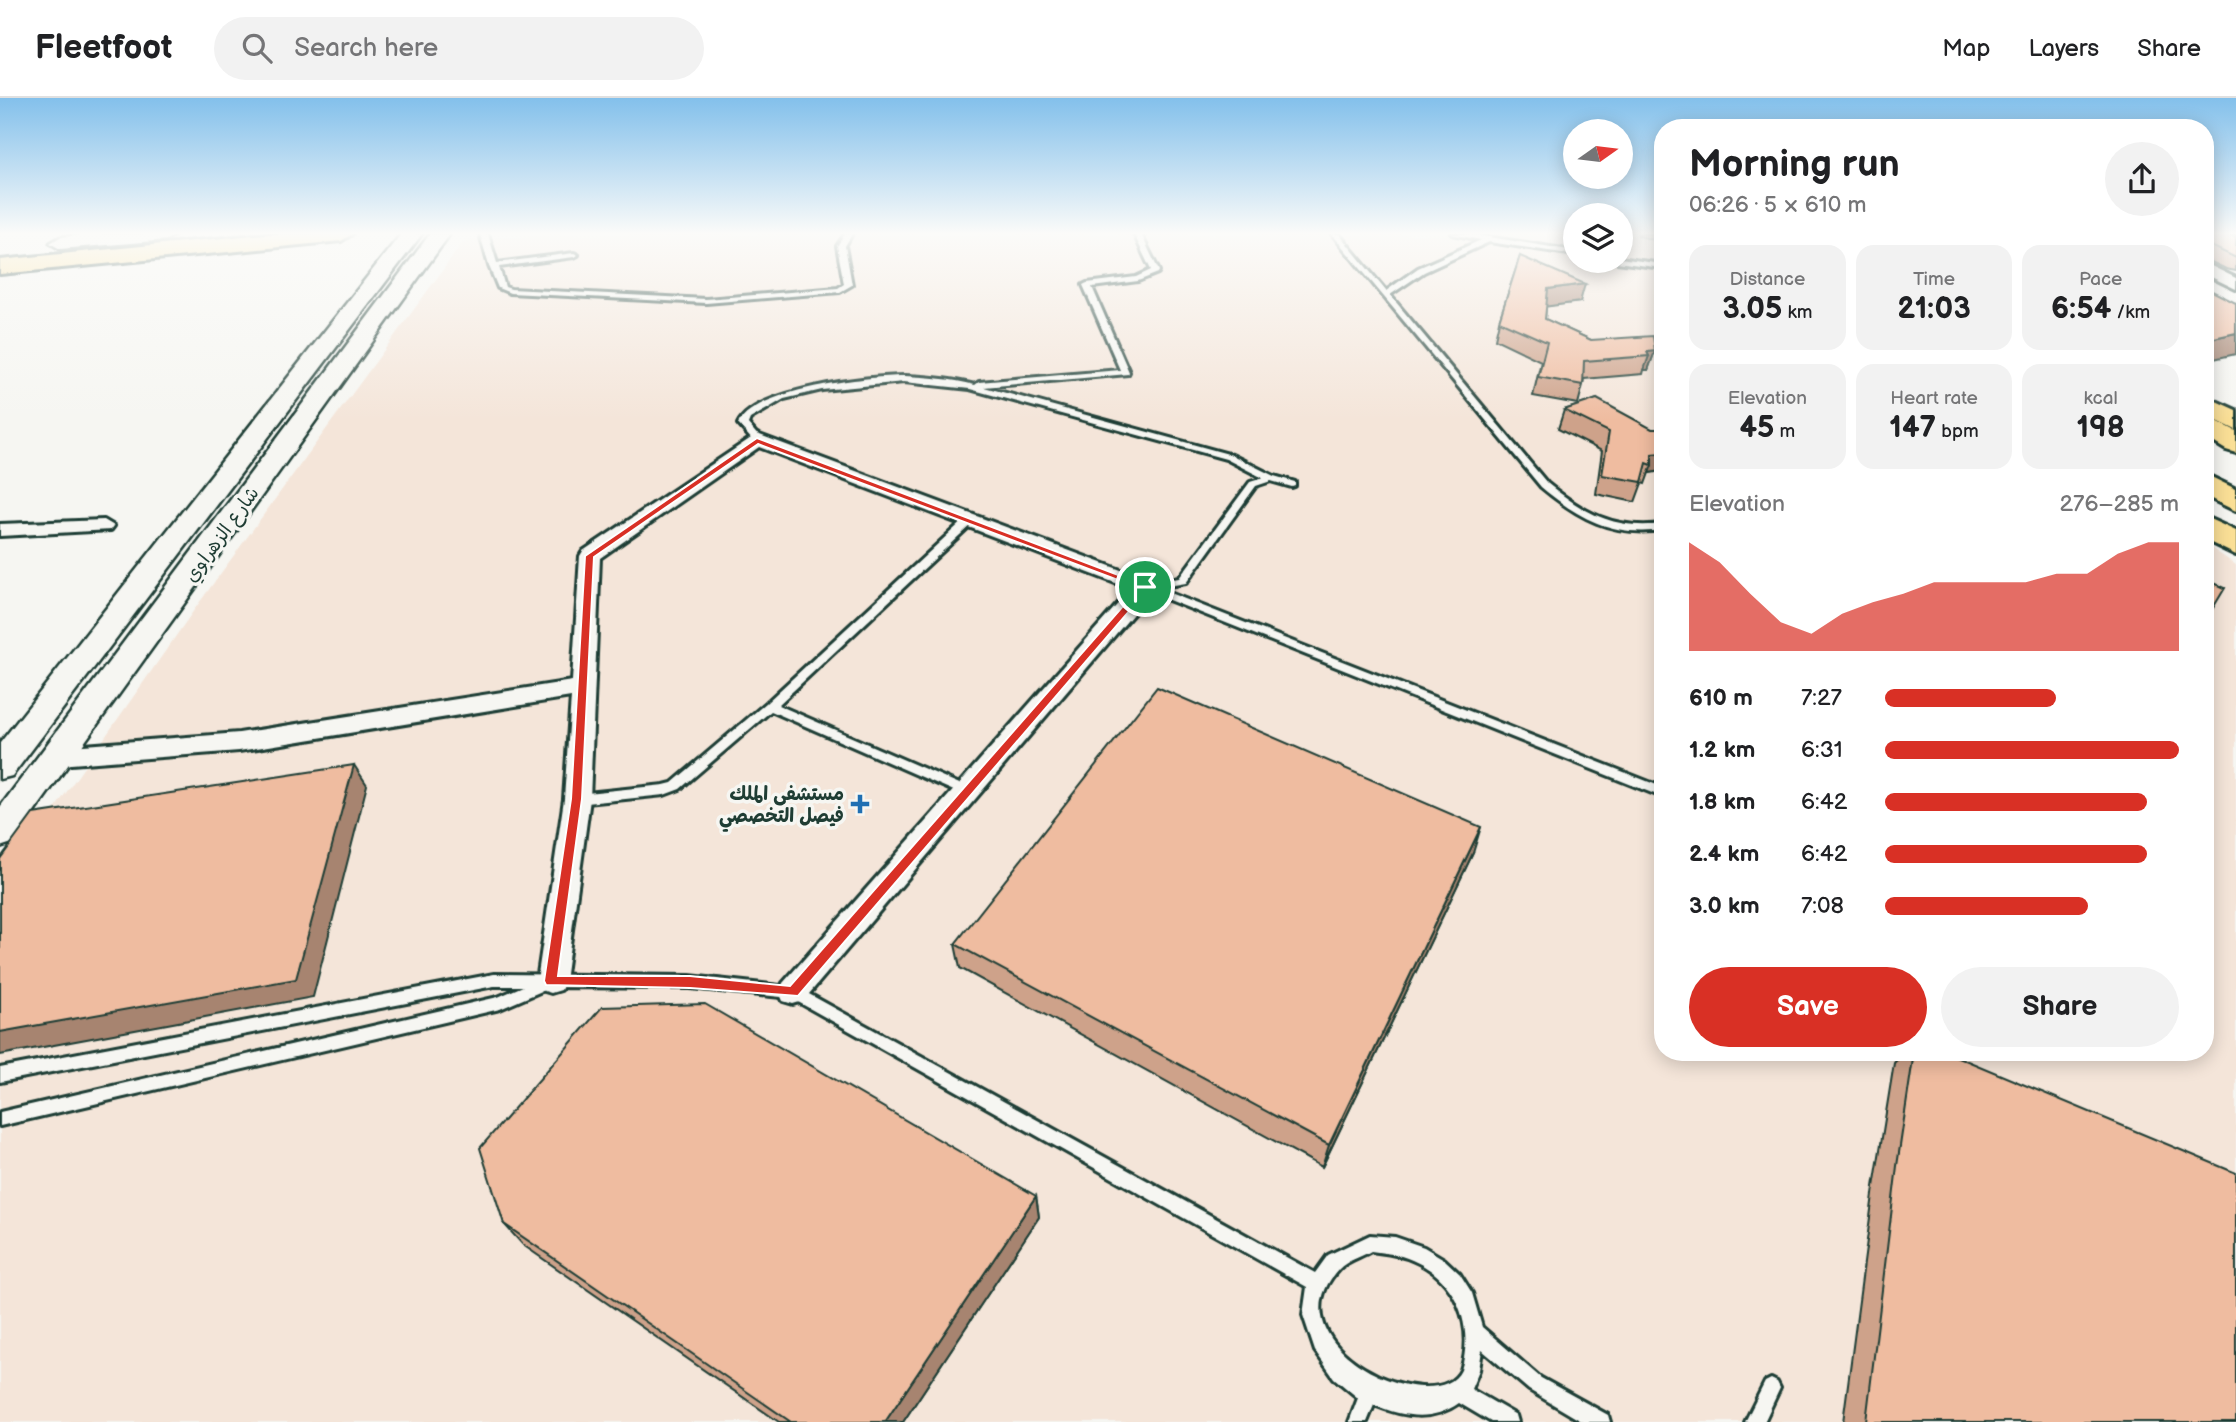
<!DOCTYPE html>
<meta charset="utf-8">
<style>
:root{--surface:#fff;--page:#f2f2f2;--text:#202124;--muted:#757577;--line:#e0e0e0;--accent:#d93025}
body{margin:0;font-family:"Balsamiq Sans","Playpen Sans Arabic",sans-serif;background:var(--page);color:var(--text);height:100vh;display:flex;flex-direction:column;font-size:26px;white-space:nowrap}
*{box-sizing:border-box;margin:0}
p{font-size:23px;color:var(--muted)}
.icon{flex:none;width:38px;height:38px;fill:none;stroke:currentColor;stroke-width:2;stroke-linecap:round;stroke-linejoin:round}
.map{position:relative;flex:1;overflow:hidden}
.sheet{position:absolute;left:1654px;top:21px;width:560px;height:942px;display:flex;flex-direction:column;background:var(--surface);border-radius:28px;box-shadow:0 4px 18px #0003}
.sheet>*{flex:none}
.needle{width:46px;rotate:76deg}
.controls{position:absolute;left:1563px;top:21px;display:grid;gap:14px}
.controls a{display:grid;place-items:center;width:70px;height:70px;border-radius:50%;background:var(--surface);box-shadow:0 4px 18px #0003;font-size:35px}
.pin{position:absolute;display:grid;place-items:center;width:60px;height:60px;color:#fff;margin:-30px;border:4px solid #fff;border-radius:50%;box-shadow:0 2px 7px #0007}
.round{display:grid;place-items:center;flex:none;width:74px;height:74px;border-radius:37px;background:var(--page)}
.head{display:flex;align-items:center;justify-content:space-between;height:119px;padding:0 35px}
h1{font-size:38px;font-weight:600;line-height:52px}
.stats{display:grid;grid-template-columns:repeat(3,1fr);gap:10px;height:119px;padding:7px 35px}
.stats div{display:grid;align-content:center;border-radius:18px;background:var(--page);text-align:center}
.stats b{font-size:30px;font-weight:600}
.stats small{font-size:19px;font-weight:400}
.stats p{font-size:19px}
.chart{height:196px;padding:14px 35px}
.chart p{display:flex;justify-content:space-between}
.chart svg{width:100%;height:126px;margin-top:7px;fill:var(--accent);opacity:.7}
.primary-button{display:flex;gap:14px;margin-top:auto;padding:14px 35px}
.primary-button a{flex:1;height:80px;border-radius:42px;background:var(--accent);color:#fff;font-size:28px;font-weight:600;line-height:80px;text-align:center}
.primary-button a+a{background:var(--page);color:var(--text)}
ul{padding:0 35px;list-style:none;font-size:23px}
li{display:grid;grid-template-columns:112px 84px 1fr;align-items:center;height:52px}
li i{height:18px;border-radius:9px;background:var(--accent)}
header{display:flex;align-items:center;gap:42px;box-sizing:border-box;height:98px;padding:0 35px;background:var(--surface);border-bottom:2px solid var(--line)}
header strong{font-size:33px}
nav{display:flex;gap:38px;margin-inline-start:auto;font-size:24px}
.search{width:490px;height:63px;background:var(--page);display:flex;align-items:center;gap:18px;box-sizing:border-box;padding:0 24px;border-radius:38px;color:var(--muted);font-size:26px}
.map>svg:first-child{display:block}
.built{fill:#f4e5d9}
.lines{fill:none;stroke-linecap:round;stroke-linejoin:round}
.lane-casing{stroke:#1f3d34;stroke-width:6}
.street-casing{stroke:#1f3d34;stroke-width:6}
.secondary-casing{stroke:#1f3d34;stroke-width:5}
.primary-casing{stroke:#1f3d34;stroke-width:6}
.highway-casing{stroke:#1f3d34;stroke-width:6}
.lane{fill:#f6f6f2;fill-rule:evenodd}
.street{fill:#f6f6f2;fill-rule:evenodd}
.secondary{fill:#f6f6f2;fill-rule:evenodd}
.primary{fill:#fadf96;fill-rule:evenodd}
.highway{fill:#fadf96;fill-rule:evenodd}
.wall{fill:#cea28a;stroke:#1f3d34;stroke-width:2}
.shaded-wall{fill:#a78470;stroke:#1f3d34;stroke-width:2}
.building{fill:#efbca0;stroke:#1f3d34;stroke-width:2}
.route{fill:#d93025;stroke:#fff;stroke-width:2;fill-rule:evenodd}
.poi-dot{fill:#1f6fb2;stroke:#f6f6f2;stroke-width:2.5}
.labels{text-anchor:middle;stroke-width:7;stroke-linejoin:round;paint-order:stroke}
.street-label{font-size:19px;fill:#1f3d34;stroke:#f6f6f2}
.poi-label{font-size:19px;font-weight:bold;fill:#1f3d34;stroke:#f6f6f2;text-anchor:end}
</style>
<header>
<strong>Fleetfoot</strong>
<div class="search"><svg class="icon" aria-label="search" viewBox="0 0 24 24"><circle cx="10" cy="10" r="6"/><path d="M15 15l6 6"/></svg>Search here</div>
<nav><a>Map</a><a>Layers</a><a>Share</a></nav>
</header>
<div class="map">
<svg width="2236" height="1324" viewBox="0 0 2236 1324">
<rect width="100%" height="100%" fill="#f6f6f2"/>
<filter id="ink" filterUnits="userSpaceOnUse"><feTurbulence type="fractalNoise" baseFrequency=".0143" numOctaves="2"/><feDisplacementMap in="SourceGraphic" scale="14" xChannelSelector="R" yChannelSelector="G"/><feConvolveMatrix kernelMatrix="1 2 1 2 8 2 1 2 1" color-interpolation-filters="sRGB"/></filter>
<g filter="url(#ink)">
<!-- built -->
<path class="built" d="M554,136H1575V163H1620L1621,136H1662V954H2205V446L2236,467V1324H0V789L199,505L464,143Z"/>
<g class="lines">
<!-- lane casing -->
<g class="lane-casing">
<path id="lane" d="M480,136H488L497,165L574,155L578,157L574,159L499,169L505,189L511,191L706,201L838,190L844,186L837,148L845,136H852L845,148L852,187L840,194L706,205L510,195L498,190L489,168Z
M1134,136H1141L1159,173L1158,175L1138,183L1092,189L1129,274L1128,276L984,289L1232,357L1274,378L1295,384V388L1292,389L1271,383L1256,388L1186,485L1157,490L1662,689V699L1141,491L1140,489L1144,486L1179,480L1250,384L1263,380L1226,361L970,291L904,284L822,292L784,301L750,321L748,326L760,340V344H754L738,326C754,291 869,278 905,278C927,279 953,281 975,287L979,284L1120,272L1083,187L1087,185L1136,179L1151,172Z
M1332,136H1339L1386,193L1418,170L1481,142L1452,136H1471L1575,153V157L1489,144L1424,174L1390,197L1547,385C1584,415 1614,432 1662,426V432C1612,439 1578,420 1541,389Z
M1620,160L1662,166V170L1617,164L1620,163Z
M971,418L975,419V423L778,607L971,691L973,694L971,697H963L771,613L680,691L664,697L577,706L573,704L571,701L573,698L577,696L664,687L672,685L766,605L967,419Z
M494,876L690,878L798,890L1315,1175L1328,1157L1370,1137L1395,1139L1424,1149L1444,1161L1460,1176L1472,1195L1482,1229L1541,1280L1608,1317L1610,1324H1583L1529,1292L1482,1252L1479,1272L1471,1291L1516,1317L1518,1324H1491L1459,1305C1432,1324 1404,1319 1374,1307L1367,1324H1349L1358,1300L1334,1280L1315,1253L1303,1217L1307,1189L791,900L690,890L551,889L500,911L0,1028V1014L498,899L523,888H494L0,984V970ZM1371,1153C1385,1155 1399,1156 1412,1162C1456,1180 1475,1228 1461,1272C1436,1324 1267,1248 1339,1171C1346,1163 1361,1159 1371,1153Z
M1771,1281L1777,1284L1780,1290L1764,1324H1745L1765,1284Z"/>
</g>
<!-- street casing -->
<g class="street-casing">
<path id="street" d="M2205,165L2236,180V191L2205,176Z
M757,336L1153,484L1156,489L803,903L793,906L783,903L779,894L783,885L1131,491L759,349L600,460L590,701L565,883L561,892L551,895L541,892L537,883L564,701L571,599L239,653L58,667L49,664L46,658L49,652L58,649L239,635L572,583L580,458L583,453Z
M104,422L114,428L111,432L0,438V426Z"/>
</g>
<!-- secondary casing -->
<g class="secondary-casing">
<path id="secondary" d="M91,136H176L166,142L60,151L50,145L60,139Z
M401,136H422L12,678L0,681V645Z
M430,136H450L12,745L0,749V709Z"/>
</g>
<!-- primary casing -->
<g class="primary-casing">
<path id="primary" d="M265,136H352L341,143L0,176V162Z
M2205,298L2236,312V332L2205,317Z
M2205,419L2236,433V457L2205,442Z"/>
</g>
<!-- highway casing -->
<g class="highway-casing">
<path id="highway" d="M2205,317L2236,333V355L2226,352L2205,339Z
M2205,376L2236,391V413L2205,398Z"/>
</g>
<!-- lane -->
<use href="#lane" class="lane"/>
<!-- street -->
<use href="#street" class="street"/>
<!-- secondary -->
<use href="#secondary" class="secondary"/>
<!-- primary -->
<use href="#primary" class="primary"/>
<!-- highway -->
<use href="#highway" class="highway"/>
</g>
<!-- wall -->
<path class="wall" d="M1638,136H1662V144L1639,138Z
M2205,136H2236V173L2226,171L2205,161Z
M1520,158L1580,204L1546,208L1545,221L1591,242L1655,253L1648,272H1644L1643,276L1584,281L1583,287L1578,306L1533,298L1541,263L1495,241L1499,223Z
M1597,301L1662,373L1649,375L1645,386L1642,385L1635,404L1596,396L1602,353L1558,331L1564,312Z
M2205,481L2213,510L2205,519Z
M1473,755L1322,1069L960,870L955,846Z
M1904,954H1946L2236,1324H1843L1874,1089L1894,965Z
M1036,1098L1039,1119L903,1324H779L523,1147L504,1126Z"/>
<!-- shaded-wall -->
<path class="shaded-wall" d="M1585,186L1580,204L1543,209L1548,191Z
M2236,235V256L2205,263V242Z
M1655,253L1648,272H1644L1649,258L1647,254Z
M1662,355V373L1649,375L1652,367V356Z
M354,667L367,687L313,899L0,957V934Z
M1481,729L1473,755L1322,1069L1329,1047Z
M1036,1098L1039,1119L903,1324H885Z"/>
<!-- building -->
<path class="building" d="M2205,136H2225L2236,139V160L2205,145Z
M1520,158L1585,186L1548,191L1545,221L1591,242L1653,238L1655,253L1647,254L1649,258L1584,263L1583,287L1538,279L1547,244L1499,223Z
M2210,192L2236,205V235L2205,242V193Z
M1597,301L1652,331H1662V355L1652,356V367L1647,365L1642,384L1602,377L1609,334L1564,312Z
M2205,481L2225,490L2213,510L2205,506Z
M1157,589L1481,729L1329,1047L955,846Z
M354,667L296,881L0,934V761L33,716Z
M705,906L1036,1098L885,1324H791L504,1126L480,1050L602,909Z
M1914,954H1946L2236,1075V1324H1866L1897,1068Z"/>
</g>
<!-- sky -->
<linearGradient id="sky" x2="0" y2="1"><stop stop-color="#83c0eb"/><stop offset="0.42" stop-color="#fbfbf9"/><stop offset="1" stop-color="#fbfbf9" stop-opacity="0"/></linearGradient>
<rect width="2236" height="322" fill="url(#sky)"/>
<!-- route -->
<path class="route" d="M757,340L1150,489L798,898L690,890L546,887L544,883L571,701L585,458ZM758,346L1139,490L790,888L690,878H558L582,701L594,459Z"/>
<!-- markers -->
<path class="poi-dot" d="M856.5 695.5h7v7h7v7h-7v7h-7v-7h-7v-7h7z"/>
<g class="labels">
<!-- street labels -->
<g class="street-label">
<text transform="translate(221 436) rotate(-54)" y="7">شارع الزهراوي</text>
</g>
<!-- poi labels -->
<g class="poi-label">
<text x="844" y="702">مستشفى الملك<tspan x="844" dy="22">فيصل التخصصي</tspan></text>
</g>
</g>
</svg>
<div class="controls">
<a><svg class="needle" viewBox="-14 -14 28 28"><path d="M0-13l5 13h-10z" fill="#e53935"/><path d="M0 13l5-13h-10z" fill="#757577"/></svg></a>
<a><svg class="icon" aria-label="layers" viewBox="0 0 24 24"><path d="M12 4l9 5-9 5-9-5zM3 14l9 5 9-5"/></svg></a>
</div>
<div class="pin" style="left:1145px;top:489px;background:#1e9e55"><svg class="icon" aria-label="arrive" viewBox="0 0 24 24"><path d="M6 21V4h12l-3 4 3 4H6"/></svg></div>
<section class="sheet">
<div class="head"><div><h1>Morning run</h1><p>06:26 · 5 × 610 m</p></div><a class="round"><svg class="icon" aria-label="share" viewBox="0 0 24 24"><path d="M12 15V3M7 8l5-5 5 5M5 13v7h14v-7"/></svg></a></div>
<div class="stats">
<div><p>Distance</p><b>3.05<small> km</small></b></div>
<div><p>Time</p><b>21:03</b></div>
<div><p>Pace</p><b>6:54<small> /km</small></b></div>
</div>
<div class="stats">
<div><p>Elevation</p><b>45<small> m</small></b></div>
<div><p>Heart rate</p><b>147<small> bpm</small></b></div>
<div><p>kcal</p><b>198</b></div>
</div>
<div class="chart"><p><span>Elevation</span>276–285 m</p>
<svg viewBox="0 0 160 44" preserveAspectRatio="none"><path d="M0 44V6L10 13L20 24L30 34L40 38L50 31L60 27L70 24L80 20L90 20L100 20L110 20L120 17L130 17L140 10L150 6L160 6V44z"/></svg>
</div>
<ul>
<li><b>610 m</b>7:27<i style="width:58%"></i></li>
<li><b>1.2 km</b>6:31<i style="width:100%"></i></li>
<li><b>1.8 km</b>6:42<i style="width:89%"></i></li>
<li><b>2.4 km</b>6:42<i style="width:89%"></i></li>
<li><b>3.0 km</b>7:08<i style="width:69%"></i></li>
</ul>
<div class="primary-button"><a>Save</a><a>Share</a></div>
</section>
</div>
